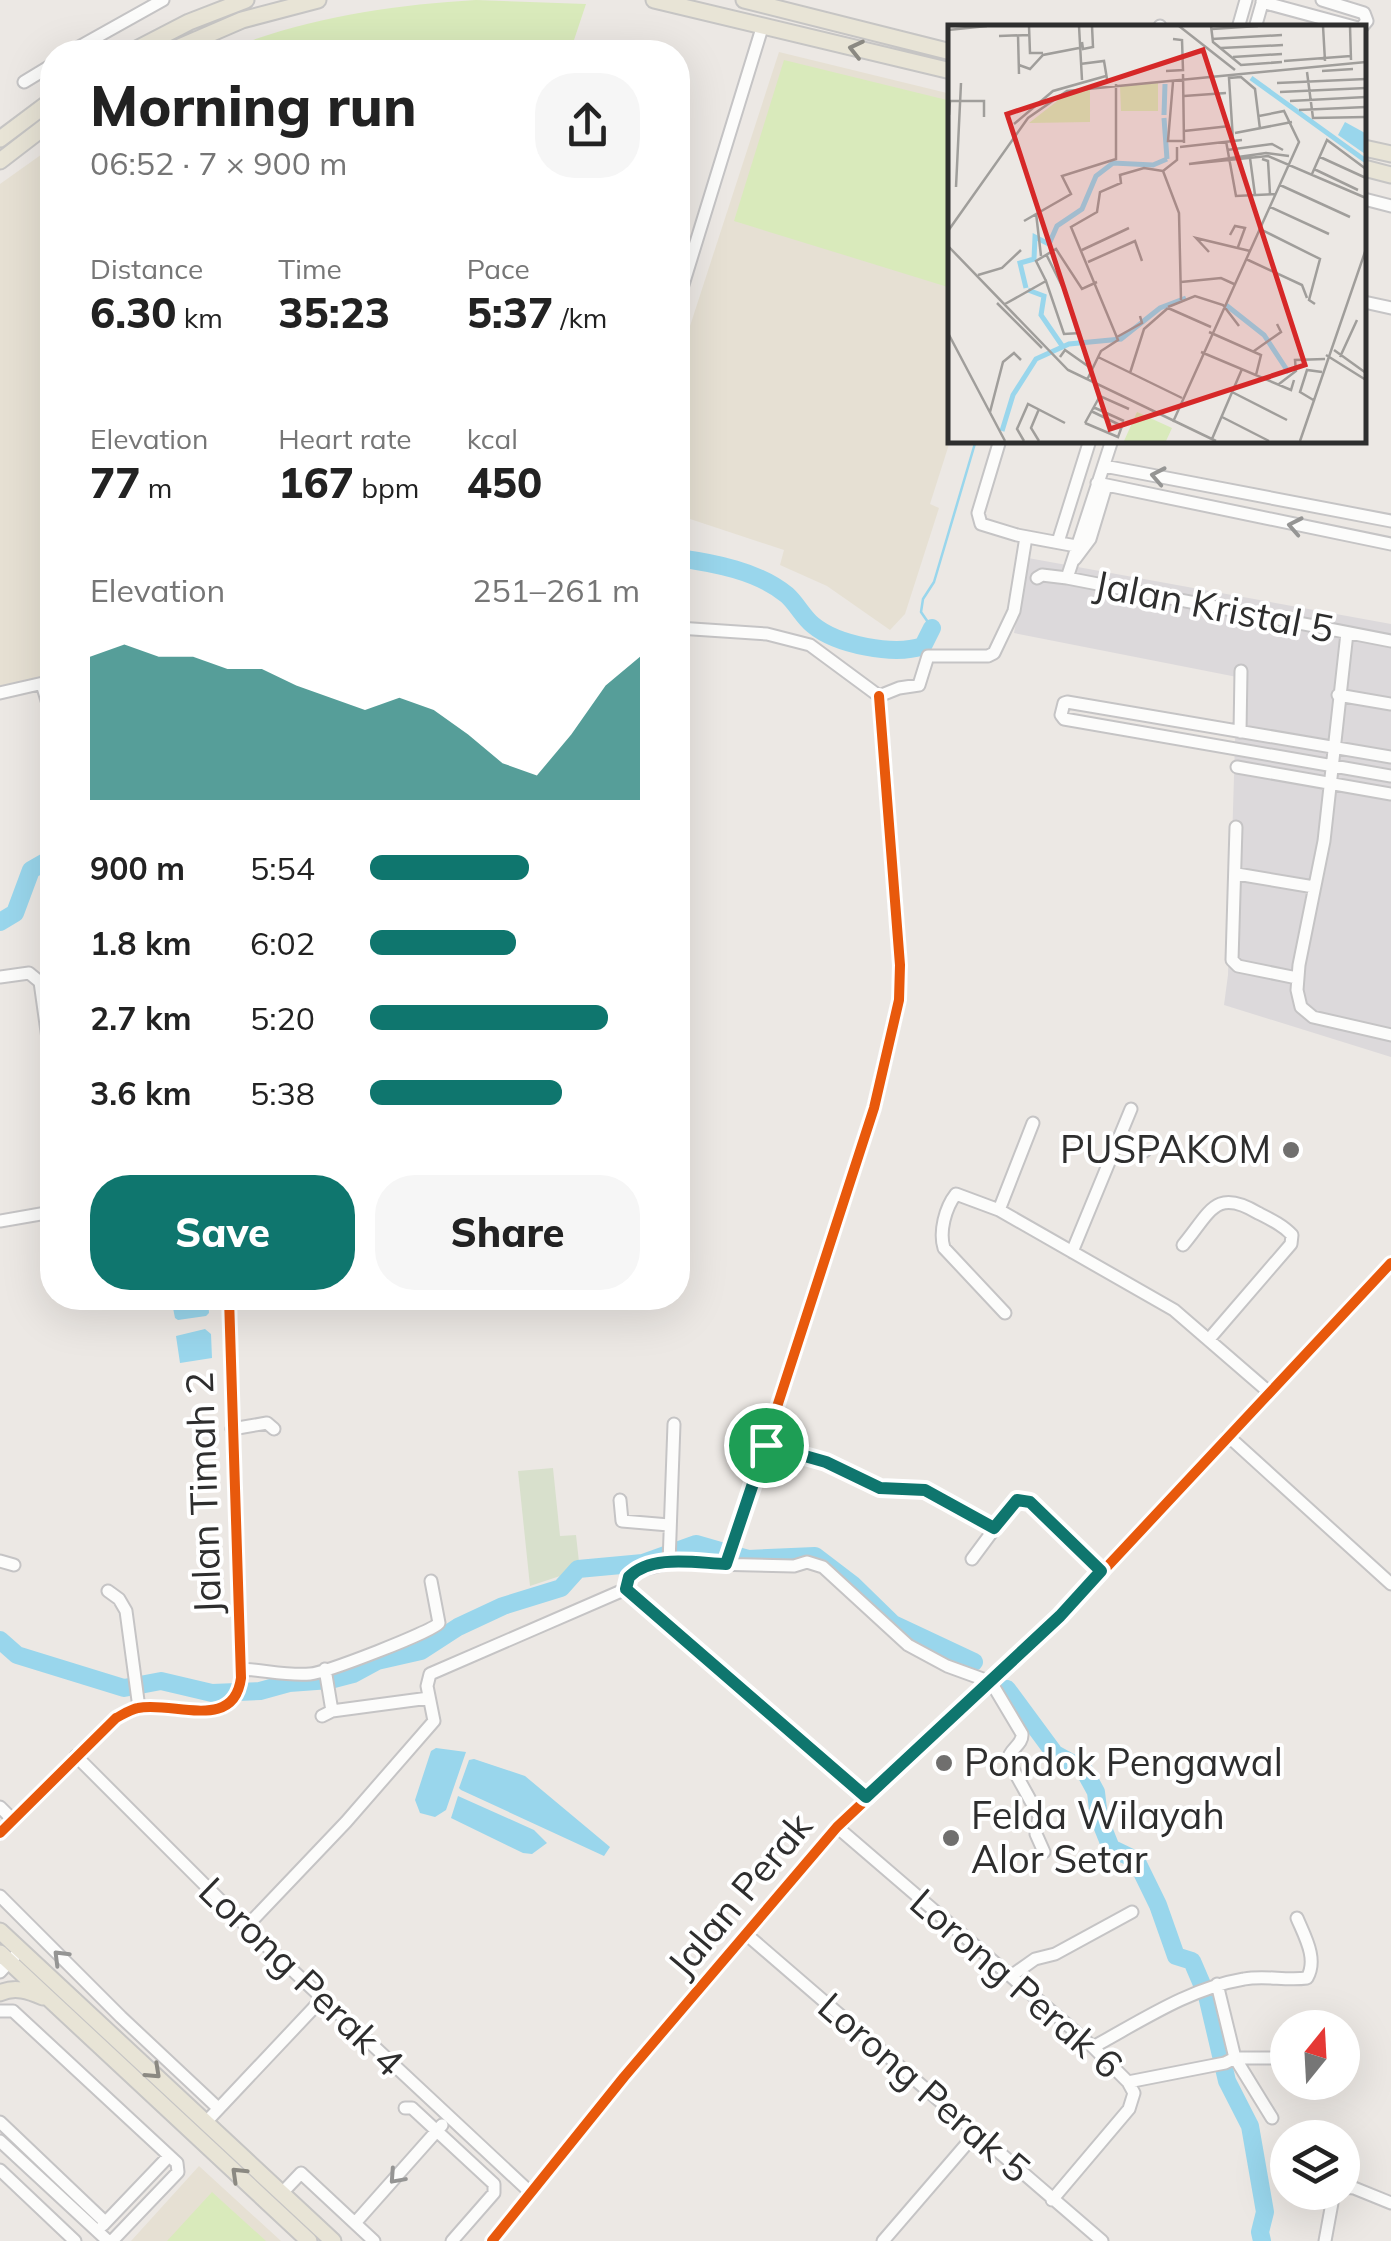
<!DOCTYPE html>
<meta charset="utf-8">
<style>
:root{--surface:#fff;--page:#f6f6f6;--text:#222;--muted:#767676;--accent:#0f766e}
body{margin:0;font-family:Mulish,sans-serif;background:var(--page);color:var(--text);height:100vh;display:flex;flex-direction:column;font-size:38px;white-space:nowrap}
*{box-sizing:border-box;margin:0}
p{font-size:32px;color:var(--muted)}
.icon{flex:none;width:55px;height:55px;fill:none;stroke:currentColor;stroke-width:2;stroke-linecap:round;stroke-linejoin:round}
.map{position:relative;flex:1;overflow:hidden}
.drawer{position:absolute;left:40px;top:40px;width:650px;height:1270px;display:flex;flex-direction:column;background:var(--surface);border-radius:40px;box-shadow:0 10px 40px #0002}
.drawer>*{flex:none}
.needle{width:65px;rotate:18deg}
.buttons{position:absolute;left:1270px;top:2010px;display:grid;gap:20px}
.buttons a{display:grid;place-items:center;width:90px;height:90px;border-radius:50%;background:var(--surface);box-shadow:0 10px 40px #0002;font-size:50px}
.pin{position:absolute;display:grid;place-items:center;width:85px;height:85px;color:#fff;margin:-42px;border:5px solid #fff;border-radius:50%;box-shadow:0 2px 10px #0007}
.round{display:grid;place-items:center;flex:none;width:105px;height:105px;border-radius:40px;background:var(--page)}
.headline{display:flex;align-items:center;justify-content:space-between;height:170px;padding:0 50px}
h1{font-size:55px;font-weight:800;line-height:75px}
.metrics{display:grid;grid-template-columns:repeat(3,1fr);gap:15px;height:170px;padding:10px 50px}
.metrics div{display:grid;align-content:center}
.metrics b{font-size:42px;font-weight:800}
.metrics small{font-size:28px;font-weight:400}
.metrics p{font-size:28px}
.chart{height:280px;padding:20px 50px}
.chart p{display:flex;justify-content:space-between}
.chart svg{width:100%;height:180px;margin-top:10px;fill:var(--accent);opacity:.7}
.cta{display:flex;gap:20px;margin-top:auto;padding:20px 50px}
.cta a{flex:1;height:115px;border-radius:40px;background:var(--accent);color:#fff;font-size:40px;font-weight:800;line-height:115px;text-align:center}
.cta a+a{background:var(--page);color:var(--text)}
ul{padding:0 50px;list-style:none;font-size:32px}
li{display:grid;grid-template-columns:160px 120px 1fr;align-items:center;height:75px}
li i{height:25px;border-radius:12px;background:var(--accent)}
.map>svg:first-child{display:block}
.industrial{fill:#dcd9db}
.education{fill:#e6e0d3}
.cemetery{fill:#d8e0cc}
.pitch{fill:#d9eabb}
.water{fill:#99d6ec}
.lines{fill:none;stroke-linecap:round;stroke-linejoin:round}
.stream{stroke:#99d6ec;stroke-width:2.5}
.river{stroke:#99d6ec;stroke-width:18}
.minor-casing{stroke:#c5c4c5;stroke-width:15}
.major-casing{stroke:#c6c5c4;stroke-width:19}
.minor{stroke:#fcfcfb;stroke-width:11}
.major{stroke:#e8e4d6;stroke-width:15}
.cycleway-casing{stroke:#fff;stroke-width:16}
.cycleway{stroke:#e8590c;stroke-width:10}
.oneway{stroke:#8b8982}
.oneway2{stroke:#959594}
.route-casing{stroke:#fff;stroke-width:20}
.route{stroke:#0f766e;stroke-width:12}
.poi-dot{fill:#706f6e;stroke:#fff;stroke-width:4}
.labels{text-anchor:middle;stroke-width:8;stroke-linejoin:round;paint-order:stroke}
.street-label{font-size:38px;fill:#2e2e2e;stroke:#fff}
.poi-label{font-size:38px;fill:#2e2e2e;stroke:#fff;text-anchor:start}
.inset-river{fill:none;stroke:#99d6ec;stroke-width:5}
.inset-road{fill:none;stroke:#a09e9b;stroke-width:2.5}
.view{fill:#d62828;fill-opacity:0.15;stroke:#d62828;stroke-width:5}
.inset-edge{fill:none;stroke:#2e2e2e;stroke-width:5}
</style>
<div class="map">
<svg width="1391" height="2241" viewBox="0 0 1391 2241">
<rect width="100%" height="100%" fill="#ece8e4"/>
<!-- industrial -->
<path class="industrial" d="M1028,558L1391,624V1057L1224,1005L1228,975L1237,677L1014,633Z"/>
<!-- education -->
<path class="education" d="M779,52L951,94V438L930,504L939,508L905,614L890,630L827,586L780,565L784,550L678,515V363Z
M52,147V684L0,695V184Z
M199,2166L281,2241H131Z"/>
<!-- cemetery -->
<path class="cemetery" d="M553,1468L560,1536L576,1535L579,1562L571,1565L566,1574L530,1586L518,1471Z"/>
<!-- pitch -->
<path class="pitch" d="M476,0L586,4L570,52H221C301,19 389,5 476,0Z
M784,60L951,101V288L734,221Z
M212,2192L266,2241H167Z"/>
<!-- water -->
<path class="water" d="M171,1298H208L209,1313L206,1316L178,1320L175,1318Z
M205,1329L211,1334L212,1358L180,1363L176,1336Z
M436,1748L466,1752L446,1810L435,1817L420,1813L415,1800L431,1751Z
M474,1759L525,1776L610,1847L604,1856L461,1790L459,1788L469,1760Z
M458,1796L534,1830L547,1843L532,1854L523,1853L451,1818Z"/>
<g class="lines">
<!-- stream -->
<path class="stream" d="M932,628L921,612L923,599L934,582L976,440"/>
<!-- river -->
<path class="river" d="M678,558C714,563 758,571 787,595C797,604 803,617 813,625C837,645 894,656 923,646L932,628
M0,922L15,913L31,870L52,858
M0,1640L17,1655L124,1688L161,1681L212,1693L260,1691L289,1683L330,1680L353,1674L377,1661L421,1651L458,1627L503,1606L561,1588L578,1569L643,1563L696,1544L748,1559L815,1556L853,1585L893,1624L974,1662
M1007,1689L1055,1754L1084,1770L1096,1792L1099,1818L1111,1848L1136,1860L1158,1905L1176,1956L1192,1961L1207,1996L1227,2081L1250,2126L1265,2212L1260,2232L1262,2241"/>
<!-- minor casing -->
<g class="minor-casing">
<path id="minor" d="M1322,0L1364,13L1367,21L1361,28
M1262,2L1358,28
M1160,28V26
M1238,28L1246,0
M1255,28L1263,0
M70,52L163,0
M24,82L52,65
M1364,199L1391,206
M678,301L762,28
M1364,302L1391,308
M1000,440L978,513L981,524L1017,535L1076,546
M1104,466L1391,521
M1097,483L1391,544
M1058,542L1090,440
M1075,559L1090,539L1106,486
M1037,578L1042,575L1067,578L1391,641
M1067,578L1112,440
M678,628L767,634L810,645L879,696
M1347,633L1324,841L1299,965L1297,990L1301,1007L1313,1017L1391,1035
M42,684L52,717
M0,693L52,681
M1338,695L1391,704
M879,696L899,688L919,685L928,656H988L994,653L1014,611L1026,537
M1240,732L1241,671
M1391,757L1067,702L1064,703L1061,715L1064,719L1391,776
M1237,767L1391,794
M1236,827L1232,960L1238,966L1297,978
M1237,874L1314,887
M0,977L29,973L40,982L52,1067
M1118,1140L1145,1151
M999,1210L1033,1123
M0,1221L52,1212
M1183,1245C1210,1213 1215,1187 1258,1213C1270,1219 1283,1225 1292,1235L1291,1244L1210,1338
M1072,1252L1131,1109
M1005,1313L944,1248C939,1232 945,1208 956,1194L999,1210L1174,1310L1270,1393
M232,1429L267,1423L274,1429
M1228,1436L1391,1584
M767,1445L825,1462L871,1485L925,1490L995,1528L1017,1500L1030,1502L1101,1571
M620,1500L622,1521L669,1525
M972,1559L995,1528
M0,1561L14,1565
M669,1563L674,1424
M726,1564L874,1108L899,1000L900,965L879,696
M108,1591L119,1599L126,1611L139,1708
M241,1669C264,1670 287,1676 310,1674C325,1673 432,1632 439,1623L431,1581
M325,1669L332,1711
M322,1716L332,1711L429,1698
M76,1756L259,1939L531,2193
M866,1797L626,1589L633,1572L669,1563L794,1566L807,1562L823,1567L908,1645L947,1666L991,1682L1022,1734C1023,1745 1009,1749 1008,1760L1039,1816L1036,1834L1044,1852
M0,1807L13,1820
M837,1827L1093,2047L1128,2082L1134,2093L1129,2109L1052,2200
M0,1833L116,1718C122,1715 131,1709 138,1708C174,1701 234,1732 241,1678L229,1298
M0,1896L121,2017L218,2108
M246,1927L346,1822L434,1721L427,1686L430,1674L626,1589
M746,1934L1102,2241
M0,1972L15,1956
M1011,1976L1035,1959L1055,1954L1132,1912
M1217,1984L1235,2058L1272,2118
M0,2011H13L177,2163L178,2172L112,2241
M1093,2047C1141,2021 1190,1988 1244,1979C1265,1975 1286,1981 1307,1978C1318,1959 1305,1937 1297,1918
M1128,2082L1225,2063L1235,2058H1288
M405,2108H412L494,2184V2193L452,2241
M207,2121L323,1998
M0,2122L105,2222
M0,2141L108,2241
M0,2170L75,2241
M1342,2187L1354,2188L1391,2203
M282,2193L301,2173L374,2241
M355,2223L442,2125
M103,2225L169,2156
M492,2241L624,2077L837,1827L1061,1616L1391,1263
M883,2241L976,2133
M1325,2241L1334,2192"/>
</g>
<!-- major casing -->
<g class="major-casing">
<path id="major" d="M654,0L951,71
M744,0L951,52
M131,52L189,22L246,0
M168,52L242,20L318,0
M0,139L52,100
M1364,148L1391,154
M0,161L52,121
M1364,168L1391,175
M0,1931L333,2241
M0,1953L309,2241
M0,1993C15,1986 29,1991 43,1997"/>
</g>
<!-- minor -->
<use href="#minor" class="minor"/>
<!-- major -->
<use href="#major" class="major"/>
<!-- cycleway casing -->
<g class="cycleway-casing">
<path id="cycleway" d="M726,1564L874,1108L899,1000L900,965L879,696
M0,1833L116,1718C122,1715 131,1709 138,1708C174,1701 234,1732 241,1678L229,1298
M492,2241L624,2077L837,1827L1061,1616L1391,1263"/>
</g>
<!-- cycleway -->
<use href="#cycleway" class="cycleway"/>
</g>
<!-- one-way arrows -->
<defs><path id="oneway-chevron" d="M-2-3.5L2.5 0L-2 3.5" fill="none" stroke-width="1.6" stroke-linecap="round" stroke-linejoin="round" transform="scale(2.5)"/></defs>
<g class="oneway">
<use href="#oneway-chevron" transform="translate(856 49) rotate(-167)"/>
<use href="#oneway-chevron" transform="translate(154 2072) rotate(43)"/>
<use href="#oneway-chevron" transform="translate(238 2174) rotate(-136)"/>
</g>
<g class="oneway2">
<use href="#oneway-chevron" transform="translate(1158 476) rotate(-169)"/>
<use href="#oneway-chevron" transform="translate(1295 526) rotate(-169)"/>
<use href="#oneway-chevron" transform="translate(60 1957) rotate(-135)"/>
<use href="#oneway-chevron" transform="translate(396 2177) rotate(132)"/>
</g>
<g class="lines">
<!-- route casing -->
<g class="route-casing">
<path id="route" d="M766,1445L826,1462L880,1488L925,1490L994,1528L1017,1500L1030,1502L1101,1571L1060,1616L866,1797L626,1589L629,1577C651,1554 696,1563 726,1564Z"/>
</g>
<!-- route -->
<use href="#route" class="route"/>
</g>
<!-- markers -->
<g class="poi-dot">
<circle cx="1291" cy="1150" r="10"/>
<circle cx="944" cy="1763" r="10"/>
<circle cx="951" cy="1838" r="10"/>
</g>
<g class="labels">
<!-- street labels -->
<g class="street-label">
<text transform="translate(1214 607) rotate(11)" y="13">Jalan Kristal 5</text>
<text transform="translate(204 1493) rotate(-92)" y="13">Jalan Timah 2</text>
<text transform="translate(740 1895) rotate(-50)" y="13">Jalan Perak</text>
<text transform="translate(301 1977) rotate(44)" y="13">Lorong Perak 4</text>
<text transform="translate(1016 1984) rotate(41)" y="13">Lorong Perak 6</text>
<text transform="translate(924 2088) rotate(41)" y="13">Lorong Perak 5</text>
</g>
<!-- poi labels -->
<g class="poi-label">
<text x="1271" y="1163" text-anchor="end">PUSPAKOM</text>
<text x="964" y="1776">Pondok Pengawal</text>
<text x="971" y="1829">Felda Wilayah<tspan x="971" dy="44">Alor Setar</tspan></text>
</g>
</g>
<!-- overview -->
<g transform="translate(948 25)">
<rect width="418" height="418" fill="#ece8e4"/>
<path d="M210,58V86H173L172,61ZM142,62V97L81,98L117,70ZM189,387L224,403L218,416H176Z" fill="#d9eabb"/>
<path d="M397,97L417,108V129L390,110Z" fill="#99d6ec"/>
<path class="inset-river" d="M303,53L418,136M216,90L217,59M216,93L219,134M78,263L72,238L86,234L87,212L101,219L109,201L134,184L148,151L165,138L205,140L219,134M80,265L96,271L93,290L115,322M278,280L316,310L341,348M54,406L65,370L88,334L121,319L173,314L212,283L238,273"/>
<path class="inset-road" d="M81,1L82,28H95M131,1L134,55M231,1L287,45M263,1L265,17L293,40L334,37M375,1L377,36M402,1L403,35M264,4L310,1M0,5L39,1M70,10L71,49M51,11L81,10M264,14L334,10M134,17L135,24L145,22L144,1M273,23L335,20M285,32L334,29M336,36L403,31M132,39L156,36L159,54M71,40L82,44L95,30L131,23M218,46L235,45L234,15L225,14M374,46L405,44M359,47L365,93L418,92M235,49L236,118M225,57L220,116H235M329,58L418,54M332,67L418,63M236,71L278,68M342,76L418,72M351,85L418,82M1,90L2,76H36V92M66,99L105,66L158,51M236,106L282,101M287,108L344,97M285,115L281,53L293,52L307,64L312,104M278,116L288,171L327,169M232,122L294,115M279,125L324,119L335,125M341,131L318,128L241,139L320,131L418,173M372,132L418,153M302,133L307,170M314,134L320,136L322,169M366,144L410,165M215,146L231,188L233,275M215,146L229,135V122M364,149L379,115L418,144M332,160L402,192M8,162L13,58M322,182L381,209M88,188L93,231M76,196L123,169L114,151L168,134V59M312,204L372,234L361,275L367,279M0,206L80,93L119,66L418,37M282,210L287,201L297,203L290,222M0,221L120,345L268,416M134,225L181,203M261,227L248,213L302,226M98,229L114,261M298,234L354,260L359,273M140,237L187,216L194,236M30,250L54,243L73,225M98,256L88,236L108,224L134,264L149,257M233,257L273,253L286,259M49,278L94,323M57,279L98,256L116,309L133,308M220,282L247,271L275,280L291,301M220,283L263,302M261,307L313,330L308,350M0,308L57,416M169,312L194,298L192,291M386,325L418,348M306,326L333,307L329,299M253,327L343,365L346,355M378,330L418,355M112,332L117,325L144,344M150,332L234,373M392,332L409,295M182,348L196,304L220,283M139,355L153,326L170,315L123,202L149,187L152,167L173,158L172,150L196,143L215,146M331,359L348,346L347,335L377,334M284,367L339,395M367,376L352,367L359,345L374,347M145,382L176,396M42,387L55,337L66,328L73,335M274,392L321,416M225,397L351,117L336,86L311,91M137,398L170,412L174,401L143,386M137,398L152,371L181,384M264,414L294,344M76,416L69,404L80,379L117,398M91,416L83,403L91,384M352,416L418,224"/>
<path class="view" d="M255,25L357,340L162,404L59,89Z"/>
<rect width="418" height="418" class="inset-edge"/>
</g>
</svg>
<div class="buttons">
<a><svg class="needle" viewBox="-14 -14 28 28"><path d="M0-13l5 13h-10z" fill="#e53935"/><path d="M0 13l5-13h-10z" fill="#767676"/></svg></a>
<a><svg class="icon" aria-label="layers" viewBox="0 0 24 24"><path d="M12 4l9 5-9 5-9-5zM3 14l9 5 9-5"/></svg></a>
</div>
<div class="pin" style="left:766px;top:1445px;background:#1e9e55"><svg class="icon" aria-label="arrive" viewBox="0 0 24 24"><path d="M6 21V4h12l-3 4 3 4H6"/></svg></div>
<section class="drawer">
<div class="headline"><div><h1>Morning run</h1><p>06:52 · 7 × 900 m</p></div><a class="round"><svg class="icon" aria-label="share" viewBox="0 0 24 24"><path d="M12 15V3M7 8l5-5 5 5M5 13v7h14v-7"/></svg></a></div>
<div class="metrics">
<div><p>Distance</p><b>6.30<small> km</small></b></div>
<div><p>Time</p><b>35:23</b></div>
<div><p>Pace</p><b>5:37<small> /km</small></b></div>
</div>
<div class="metrics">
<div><p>Elevation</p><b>77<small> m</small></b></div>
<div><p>Heart rate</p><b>167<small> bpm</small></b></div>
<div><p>kcal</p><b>450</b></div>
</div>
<div class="chart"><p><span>Elevation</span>251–261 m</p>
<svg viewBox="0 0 160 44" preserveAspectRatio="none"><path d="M0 44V9L10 6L20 9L30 9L40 12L50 12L60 16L70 19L80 22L90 19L100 22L110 28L120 35L130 38L140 28L150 16L160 9V44z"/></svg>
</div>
<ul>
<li><b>900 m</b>5:54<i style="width:59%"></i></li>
<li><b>1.8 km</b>6:02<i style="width:54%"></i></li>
<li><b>2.7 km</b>5:20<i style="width:88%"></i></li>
<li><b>3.6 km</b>5:38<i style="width:71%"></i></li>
</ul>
<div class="cta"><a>Save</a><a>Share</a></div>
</section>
</div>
